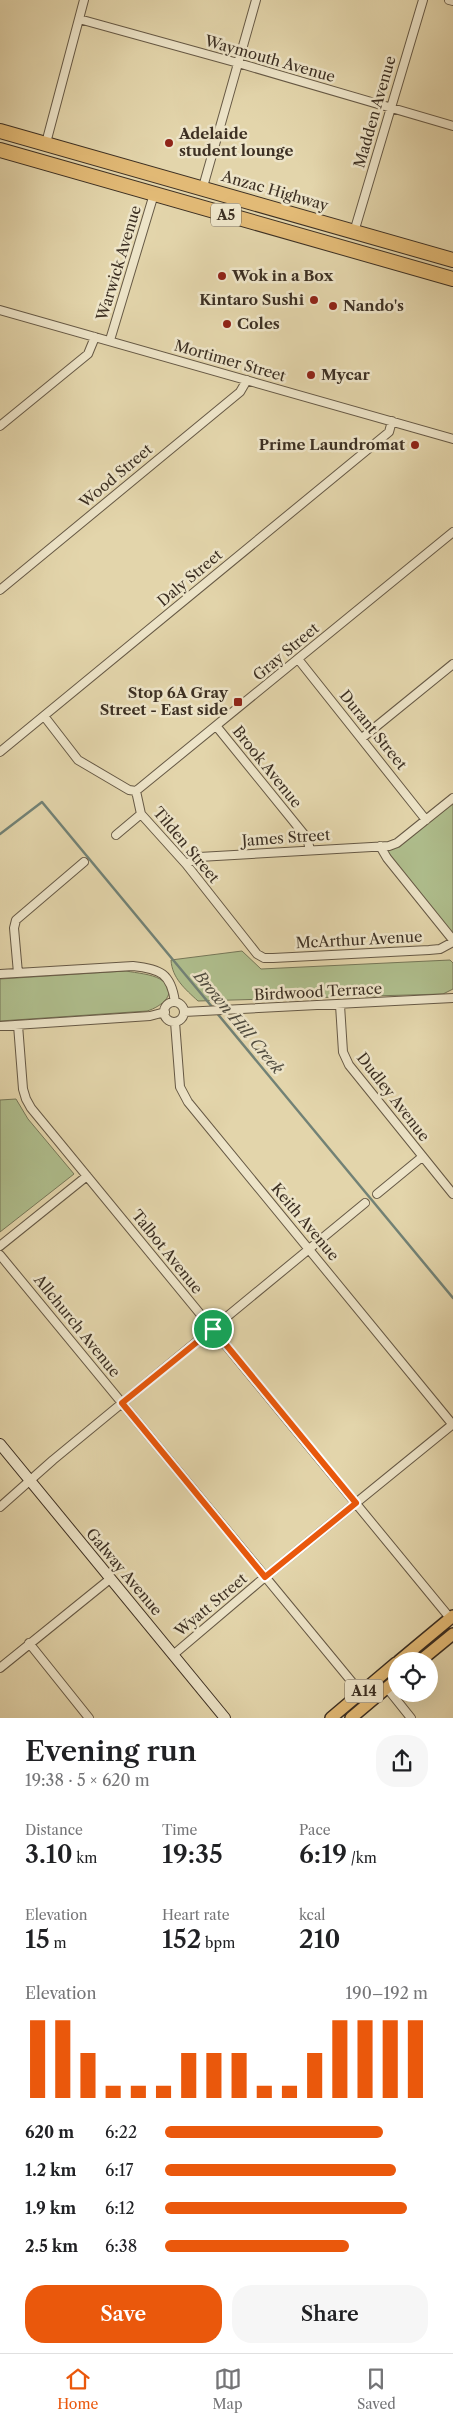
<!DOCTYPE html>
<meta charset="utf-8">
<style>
:root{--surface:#fff;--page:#f6f6f6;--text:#202124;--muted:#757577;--line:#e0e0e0;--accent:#ea580c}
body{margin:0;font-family:"Libre Caslon Text",serif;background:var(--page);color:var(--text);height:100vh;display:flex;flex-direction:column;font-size:19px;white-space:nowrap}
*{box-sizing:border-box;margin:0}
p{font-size:16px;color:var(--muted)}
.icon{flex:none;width:28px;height:28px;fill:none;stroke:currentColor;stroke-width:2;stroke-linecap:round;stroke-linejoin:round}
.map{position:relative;height:1718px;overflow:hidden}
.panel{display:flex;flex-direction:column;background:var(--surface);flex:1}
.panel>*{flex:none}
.controls{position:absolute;left:388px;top:1652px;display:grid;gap:10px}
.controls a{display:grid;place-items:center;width:50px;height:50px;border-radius:50%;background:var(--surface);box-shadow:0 5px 20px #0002;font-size:25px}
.pin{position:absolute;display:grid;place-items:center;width:42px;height:42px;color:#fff;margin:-21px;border:2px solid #fff;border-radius:50%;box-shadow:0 1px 5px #0007}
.round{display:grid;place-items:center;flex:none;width:52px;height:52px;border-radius:20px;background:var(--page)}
.head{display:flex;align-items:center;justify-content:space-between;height:85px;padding:0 25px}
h1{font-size:28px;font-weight:600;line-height:38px}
.figures{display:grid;grid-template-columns:repeat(3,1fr);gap:8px;height:85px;padding:5px 25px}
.figures div{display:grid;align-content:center}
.figures b{font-size:25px;font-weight:600}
.figures small{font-size:14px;font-weight:400}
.figures p{font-size:14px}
.chart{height:140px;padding:10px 25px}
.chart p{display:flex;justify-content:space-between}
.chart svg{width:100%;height:90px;margin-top:5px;stroke:var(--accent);stroke-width:6}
.cta{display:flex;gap:10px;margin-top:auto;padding:10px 25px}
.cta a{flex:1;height:58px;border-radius:20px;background:var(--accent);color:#fff;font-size:20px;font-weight:600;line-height:58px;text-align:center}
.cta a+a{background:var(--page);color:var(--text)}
ul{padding:0 25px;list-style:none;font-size:16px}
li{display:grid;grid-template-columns:80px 60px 1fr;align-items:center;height:38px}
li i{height:12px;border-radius:6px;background:var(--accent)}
.dock{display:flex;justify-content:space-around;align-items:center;height:70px;border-top:1px solid var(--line);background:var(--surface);font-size:14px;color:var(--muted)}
.dock a{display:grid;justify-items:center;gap:2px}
.dock .current{color:var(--accent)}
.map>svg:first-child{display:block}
.green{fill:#afbe8d;stroke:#767758}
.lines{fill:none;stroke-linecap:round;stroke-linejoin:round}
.stream{stroke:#728276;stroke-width:2.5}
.street-casing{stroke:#665945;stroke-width:10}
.secondary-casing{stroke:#3d3023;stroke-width:12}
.primary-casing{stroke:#3d3023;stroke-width:14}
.highway-casing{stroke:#3d3023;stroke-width:16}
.street{stroke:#ede4c8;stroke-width:8}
.secondary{stroke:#ede4c8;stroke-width:10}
.primary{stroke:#e2ba76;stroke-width:11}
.highway{stroke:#e2ba76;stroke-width:14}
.route-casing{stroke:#fff;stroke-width:10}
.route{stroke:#ea580c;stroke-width:6}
.poi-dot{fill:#8f2418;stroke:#ede4c8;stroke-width:2}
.labels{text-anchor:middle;stroke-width:5;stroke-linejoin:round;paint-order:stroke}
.shield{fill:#ede4c8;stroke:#726654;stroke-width:1}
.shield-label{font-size:14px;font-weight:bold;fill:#3d3023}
.street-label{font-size:15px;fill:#3d3023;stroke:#ede4c8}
.poi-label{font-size:15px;font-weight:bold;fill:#3d3023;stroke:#ede4c8;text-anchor:start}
.water-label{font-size:16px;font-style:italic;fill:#4f4b3f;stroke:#ede4c8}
</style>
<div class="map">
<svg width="453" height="1718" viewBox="0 0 453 1718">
<rect width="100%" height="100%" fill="#e3d5ab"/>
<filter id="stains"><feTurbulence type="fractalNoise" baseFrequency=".004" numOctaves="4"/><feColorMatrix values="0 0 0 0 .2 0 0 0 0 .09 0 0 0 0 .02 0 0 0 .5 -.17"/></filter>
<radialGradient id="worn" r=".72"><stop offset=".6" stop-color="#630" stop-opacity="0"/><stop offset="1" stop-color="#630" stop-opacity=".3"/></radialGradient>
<!-- green -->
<path class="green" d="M453,798V940L380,846L397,843Z
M242,951L261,969L450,960L453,963V989L443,994L198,1001C185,989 172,978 171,960Z
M126,971C137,973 151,974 160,979C181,992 161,1007 147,1011L0,1021V979Z
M16,1099L28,1119L74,1174L0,1232V1100Z"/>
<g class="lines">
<!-- stream -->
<path class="stream" d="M0,834L42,802L213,1008
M216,1012L453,1298"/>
<!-- street casing -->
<g class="street-casing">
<path id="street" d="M449,0L453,1
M79,19L238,63L453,126
M46,143L84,0
M203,187L256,0
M354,232L423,0
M0,310L453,439
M110,340L154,194
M0,426L88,354L95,337
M0,590L240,392L247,380
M298,659L426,820
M44,716L78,760L129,790L136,791L141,814L186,864L257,954L264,958H273L429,950L440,949L453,942
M217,727L307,838L310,850
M362,738L453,664
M0,752L389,432L392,421
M136,791L453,532
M116,835L141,814
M380,846L387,858L453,940
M186,864L199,857L389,846L397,843L453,798
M18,973L14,928L16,920L84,862
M0,974L133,966C160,969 171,973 175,1002
M164 1012a10 10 0 1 1 20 0a10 10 0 1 1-20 0Z
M340,1005L343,1052L349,1065L453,1194
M184,1012L453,998
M175,1022L180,1087L188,1102L453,1425
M18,1025L23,1089L26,1099L31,1108L450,1618
M0,1026L150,1016L165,1012
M377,1194L422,1157
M0,1246L87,1176
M0,1255L361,1693
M0,1507L53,1460L365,1203
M29,1643L89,1718
M173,1655L265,1577L453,1424
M0,1668L110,1579
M387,1688L411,1718"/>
</g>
<!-- secondary casing -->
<g class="secondary-casing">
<path id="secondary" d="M0,1444L225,1718"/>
</g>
<!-- primary casing -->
<g class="primary-casing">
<path id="primary" d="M399,1661L453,1616
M420,1661L453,1634
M331,1718L396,1663
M351,1718L396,1680"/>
</g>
<!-- highway casing -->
<g class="highway-casing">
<path id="highway" d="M0,131L453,260
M0,150L453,279"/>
</g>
<!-- street -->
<use href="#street" class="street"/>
<!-- secondary -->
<use href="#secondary" class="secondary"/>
<!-- primary -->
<use href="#primary" class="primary"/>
<!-- highway -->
<use href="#highway" class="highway"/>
</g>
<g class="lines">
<!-- route casing -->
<g class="route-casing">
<path id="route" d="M213,1329L356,1503L265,1577L122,1403Z"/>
</g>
<!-- route -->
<use href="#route" class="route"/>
</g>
<!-- markers -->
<g class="poi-dot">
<circle cx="169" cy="143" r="5"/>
<circle cx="222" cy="276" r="5"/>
<circle cx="314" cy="300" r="5"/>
<circle cx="333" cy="306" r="5"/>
<circle cx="227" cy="324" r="5"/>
<circle cx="311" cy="375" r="5"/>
<circle cx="415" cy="445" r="5"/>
<rect x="233" y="697" width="10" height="10" rx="2.5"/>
</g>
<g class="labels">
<!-- shield labels -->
<g class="shield">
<rect x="211" y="203.5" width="30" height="23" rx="4"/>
<rect x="345" y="1679.5" width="38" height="23" rx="4"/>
</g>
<g class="shield-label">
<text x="226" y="220">A5</text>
<text x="364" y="1696">A14</text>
</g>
<!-- street labels -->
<g class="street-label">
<text transform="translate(270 59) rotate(16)" y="5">Waymouth Avenue</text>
<text transform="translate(375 112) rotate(-74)" y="5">Madden Avenue</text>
<text transform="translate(275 191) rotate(16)" y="5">Anzac Highway</text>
<text transform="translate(119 263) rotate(-73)" y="5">Warwick Avenue</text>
<text transform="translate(230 361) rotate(16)" y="5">Mortimer Street</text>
<text transform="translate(116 476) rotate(-40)" y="5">Wood Street</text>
<text transform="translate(190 578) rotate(-40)" y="5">Daly Street</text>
<text transform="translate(286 652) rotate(-40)" y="5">Gray Street</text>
<text transform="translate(373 730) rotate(51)" y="5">Durant Street</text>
<text transform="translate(267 767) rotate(51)" y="5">Brook Avenue</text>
<text transform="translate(286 838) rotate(-4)" y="5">James Street</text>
<text transform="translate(186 845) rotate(50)" y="5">Tilden Street</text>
<text transform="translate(359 940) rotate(-3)" y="5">McArthur Avenue</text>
<text transform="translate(318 992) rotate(-3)" y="5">Birdwood Terrace</text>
<text transform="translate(393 1097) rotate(52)" y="5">Dudley Avenue</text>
<text transform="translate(305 1222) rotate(50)" y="5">Keith Avenue</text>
<text transform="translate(167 1252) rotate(51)" y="5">Talbot Avenue</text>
<text transform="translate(77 1326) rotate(51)" y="5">Allchurch Avenue</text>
<text transform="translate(124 1572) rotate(50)" y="5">Galway Avenue</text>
<text transform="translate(211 1605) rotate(-40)" y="5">Wyatt Street</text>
</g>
<!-- poi labels -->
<g class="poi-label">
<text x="179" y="139">Adelaide<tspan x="179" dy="17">student lounge</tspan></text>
<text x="232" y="281">Wok in a Box</text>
<text x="304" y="305" text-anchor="end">Kintaro Sushi</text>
<text x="343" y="311">Nando's</text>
<text x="237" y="329">Coles</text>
<text x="321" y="380">Mycar</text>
<text x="405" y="450" text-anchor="end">Prime Laundromat</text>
<text x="228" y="698" text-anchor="end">Stop 6A Gray<tspan x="228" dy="17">Street - East side</tspan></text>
</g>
<!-- water labels -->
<g class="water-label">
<text transform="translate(239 1022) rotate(50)" y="6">Brown Hill Creek</text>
</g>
</g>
<rect width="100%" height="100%" filter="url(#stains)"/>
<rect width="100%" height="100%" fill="url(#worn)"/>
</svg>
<div class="controls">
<a><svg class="icon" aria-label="locate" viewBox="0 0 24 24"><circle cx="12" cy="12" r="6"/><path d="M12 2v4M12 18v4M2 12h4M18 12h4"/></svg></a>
</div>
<div class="pin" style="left:213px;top:1329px;background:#1e9e55"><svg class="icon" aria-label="arrive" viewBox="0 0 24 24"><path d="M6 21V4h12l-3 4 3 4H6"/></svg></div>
</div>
<section class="panel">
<div class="head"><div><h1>Evening run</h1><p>19:38 · 5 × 620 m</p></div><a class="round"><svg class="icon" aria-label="share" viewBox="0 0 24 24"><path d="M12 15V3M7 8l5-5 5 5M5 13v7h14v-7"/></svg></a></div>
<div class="figures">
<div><p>Distance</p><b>3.10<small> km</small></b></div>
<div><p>Time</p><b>19:35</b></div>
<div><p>Pace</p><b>6:19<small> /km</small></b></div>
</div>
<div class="figures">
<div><p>Elevation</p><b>15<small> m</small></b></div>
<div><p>Heart rate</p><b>152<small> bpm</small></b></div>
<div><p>kcal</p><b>210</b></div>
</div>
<div class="chart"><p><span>Elevation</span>190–192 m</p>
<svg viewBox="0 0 160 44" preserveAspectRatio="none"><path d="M5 44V6M15 44V6M25 44V22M35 44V38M45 44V38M55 44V38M65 44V22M75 44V22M85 44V22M95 44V38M105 44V38M115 44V22M125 44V6M135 44V6M145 44V6M155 44V6"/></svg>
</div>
<ul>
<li><b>620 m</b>6:22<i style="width:83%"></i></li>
<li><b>1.2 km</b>6:17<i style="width:88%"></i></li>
<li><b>1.9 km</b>6:12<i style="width:92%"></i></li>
<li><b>2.5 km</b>6:38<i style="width:70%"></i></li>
</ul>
<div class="cta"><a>Save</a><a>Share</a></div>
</section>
<nav class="dock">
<a class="current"><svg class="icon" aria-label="home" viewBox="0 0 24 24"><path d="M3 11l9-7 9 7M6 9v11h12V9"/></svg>Home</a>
<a><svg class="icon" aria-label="map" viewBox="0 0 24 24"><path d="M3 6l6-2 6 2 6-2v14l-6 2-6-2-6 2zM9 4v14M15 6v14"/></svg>Map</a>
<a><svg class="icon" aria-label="saved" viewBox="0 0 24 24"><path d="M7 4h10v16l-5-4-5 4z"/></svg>Saved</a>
</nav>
